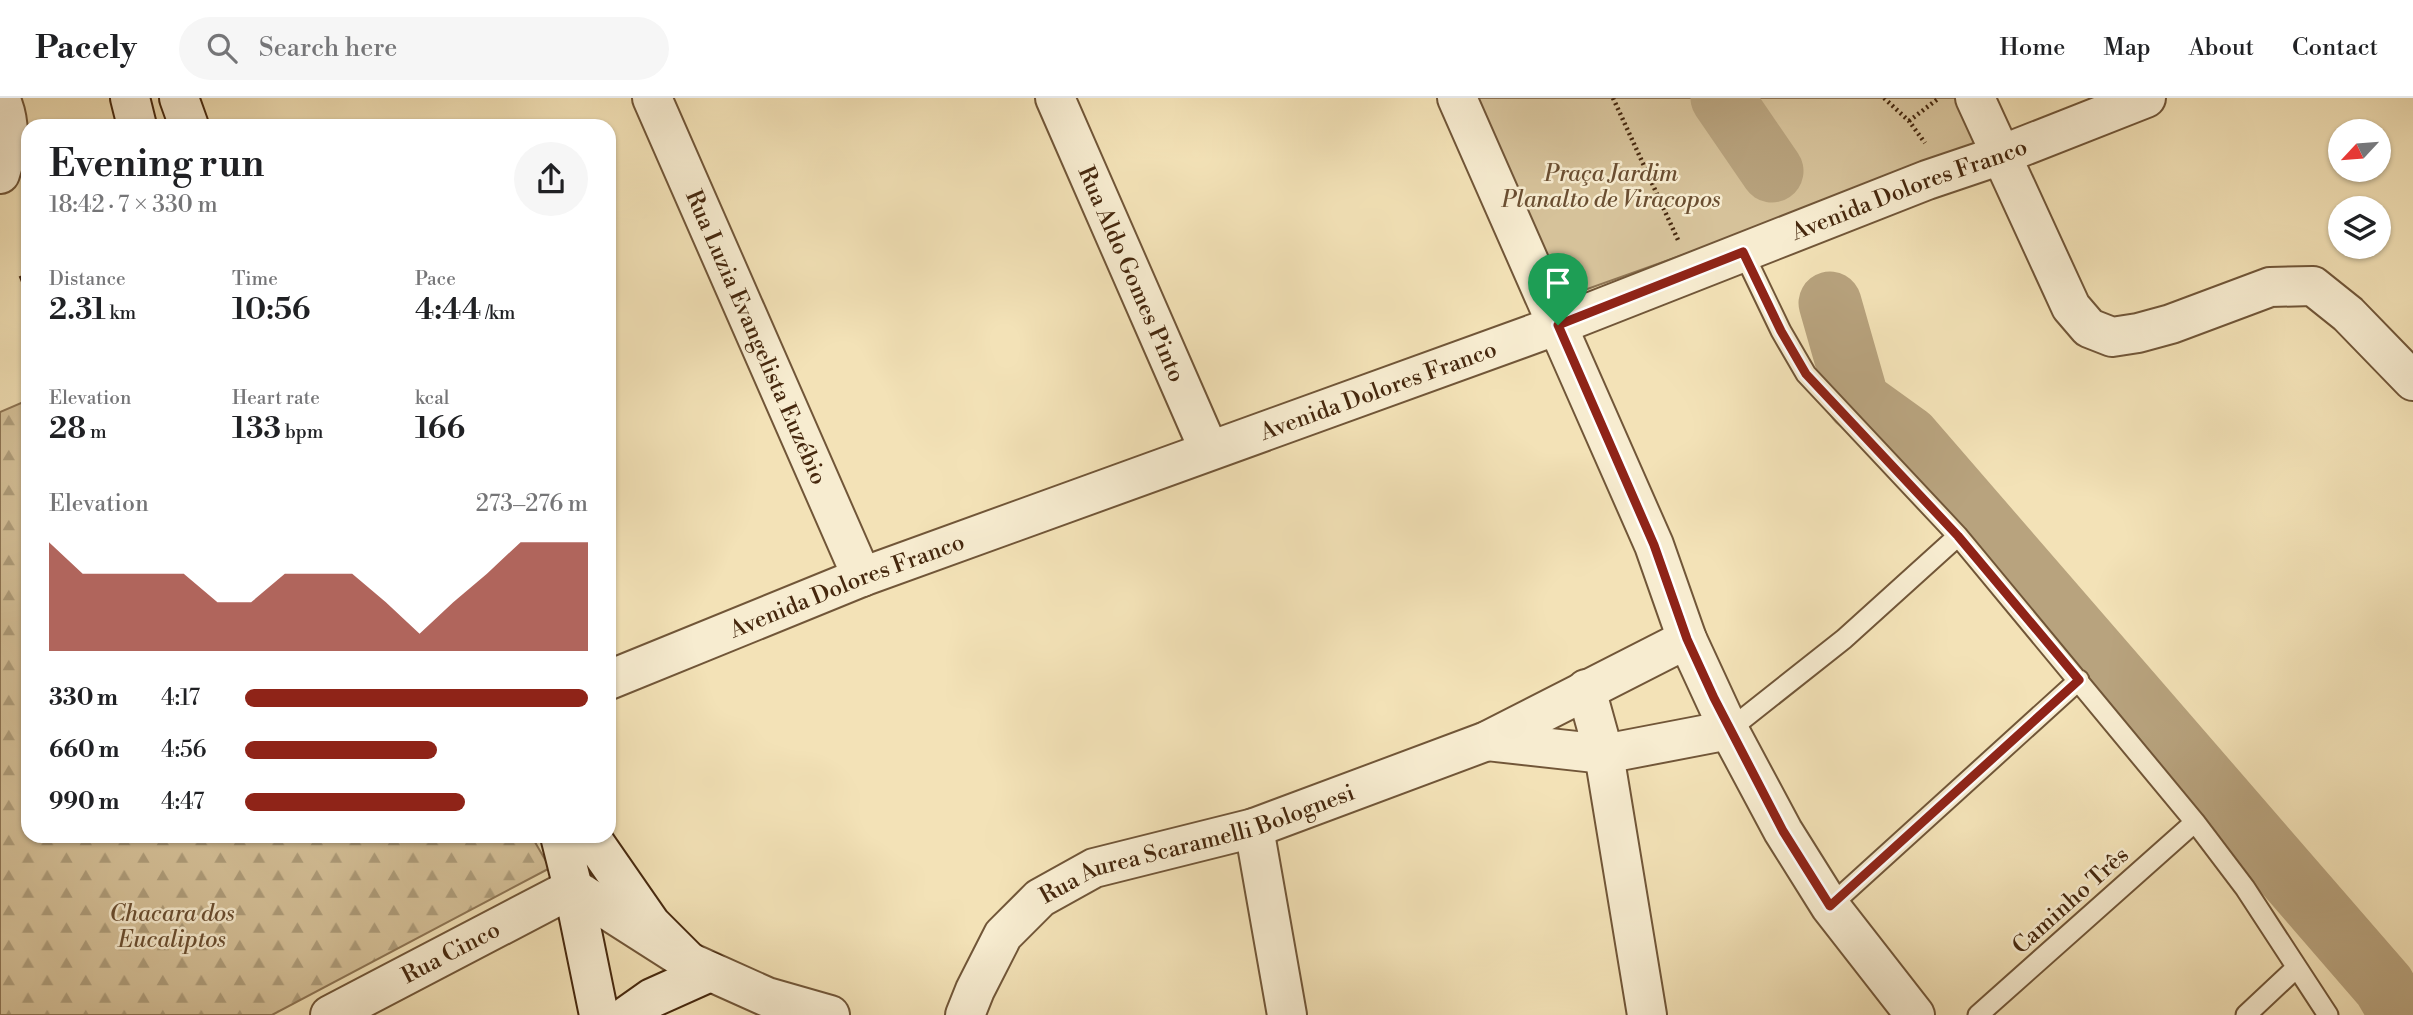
<!DOCTYPE html>
<meta charset="utf-8">
<style>
:root{--surface:#fff;--page:#f6f6f6;--text:#202124;--muted:#757577;--line:#e0e0e0;--accent:#8f2418}
body{margin:0;font-family:"Libre Bodoni",serif;background:var(--page);color:var(--text);height:100vh;display:flex;flex-direction:column;font-size:26px;white-space:nowrap}
*{box-sizing:border-box;margin:0}
p{font-size:23px;color:var(--muted)}
.icon{flex:none;width:38px;height:38px;fill:none;stroke:currentColor;stroke-width:2;stroke-linecap:round;stroke-linejoin:round}
.map{position:relative;flex:1;overflow:hidden}
.drawer{position:absolute;left:21px;top:21px;width:595px;height:724px;display:flex;flex-direction:column;background:var(--surface);border-radius:21px;box-shadow:0 2px 5px #0004}
.drawer>*{flex:none}
.needle{width:46px;rotate:244deg}
.tools{position:absolute;left:2328px;top:21px;display:grid;gap:14px}
.tools a{display:grid;place-items:center;width:63px;height:63px;border-radius:50%;background:var(--surface);box-shadow:0 2px 5px #0004;font-size:35px}
.pin{position:absolute;display:grid;place-items:center;width:60px;height:60px;color:#fff;margin:-72px -30px;border-radius:50% 50% 50% 0;rotate:-45deg;box-shadow:0 0 7px #0007}
.pin .icon{rotate:45deg}
.round{display:grid;place-items:center;flex:none;width:74px;height:74px;border-radius:37px;background:var(--page)}
.head{display:flex;align-items:center;justify-content:space-between;height:119px;padding:0 28px}
h1{font-size:38px;font-weight:600;line-height:52px}
.metrics{display:grid;grid-template-columns:repeat(3,1fr);gap:10px;height:119px;padding:7px 28px}
.metrics div{display:grid;align-content:center}
.metrics b{font-size:30px;font-weight:600}
.metrics small{font-size:19px;font-weight:400}
.metrics p{font-size:19px}
.chart{height:196px;padding:14px 28px}
.chart p{display:flex;justify-content:space-between}
.chart svg{width:100%;height:126px;margin-top:7px;fill:var(--accent);opacity:.7}
ul{padding:0 28px;list-style:none;font-size:23px}
li{display:grid;grid-template-columns:112px 84px 1fr;align-items:center;height:52px}
li i{height:18px;border-radius:9px;background:var(--accent)}
header{display:flex;align-items:center;gap:42px;box-sizing:border-box;height:98px;padding:0 35px;background:var(--surface);border-bottom:2px solid var(--line)}
header strong{font-size:33px}
nav{display:flex;gap:38px;margin-inline-start:auto;font-size:24px}
.search{width:490px;height:63px;background:var(--page);display:flex;align-items:center;gap:18px;box-sizing:border-box;padding:0 24px;border-radius:38px;color:var(--muted);font-size:26px}
.map>svg:first-child{display:block}
.forest{fill:url(#forest-firs);stroke:#8e7554;stroke-width:2}
.green{fill:#d6c29a;stroke:#8e7554;stroke-width:2}
.lines{fill:none;stroke-linecap:round;stroke-linejoin:round}
.river{stroke:#b8a37e;stroke-width:63}
.building{fill:url(#building-back-hatch);stroke:#46280e;stroke-width:2}
.lane-casing{stroke:#715638;stroke-width:23}
.street-casing{stroke:#715638;stroke-width:42}
.secondary-casing{stroke:#46280e;stroke-width:42}
.path{stroke:#46280e;stroke-width:4.5;stroke-dasharray:2 3.5;stroke-linecap:butt}
.lane{stroke:#f7ecd0;stroke-width:19}
.street{stroke:#f7ecd0;stroke-width:38}
.secondary{stroke:#f7ecd0;stroke-width:38}
.route-casing{stroke:#fff;stroke-width:14}
.route{stroke:#8f2418;stroke-width:9}
.labels{text-anchor:middle;stroke-width:5;stroke-linejoin:round;paint-order:stroke}
.park-label{font-size:23px;font-style:italic;fill:#6a4e31;stroke:#f7ecd0}
.street-label{font-size:23px;fill:#46280e;stroke:#f7ecd0}
</style>
<header>
<strong>Pacely</strong>
<div class="search"><svg class="icon" aria-label="search" viewBox="0 0 24 24"><circle cx="10" cy="10" r="6"/><path d="M15 15l6 6"/></svg>Search here</div>
<nav><a>Home</a><a>Map</a><a>About</a><a>Contact</a></nav>
</header>
<div class="map">
<svg width="2413" height="917" viewBox="0 0 2413 917">
<defs>
<pattern id="forest-firs" width="22" height="20" patternUnits="userSpaceOnUse" patternTransform="scale(1.75)"><rect width="22" height="20" fill="#d6c29a"/><path d="M5 1l3.5 6h-7zM16 11l3.5 6h-7z" fill="#af9e7c"/></pattern>
<pattern id="building-back-hatch" width="6" height="6" patternUnits="userSpaceOnUse" patternTransform="scale(1.75)"><rect width="6" height="6" fill="#a08966"/><path d="M-1 5l2 2M0 0l6 6M5-1l2 2" fill="none" stroke="#847052"/></pattern>
</defs>
<rect width="100%" height="100%" fill="#f3e2b7"/>
<filter id="stains"><feTurbulence type="fractalNoise" baseFrequency=".00286" numOctaves="4"/><feColorMatrix values="0 0 0 0 .2 0 0 0 0 .09 0 0 0 0 .02 0 0 0 .5 -.17"/></filter>
<radialGradient id="worn" r=".72"><stop offset=".6" stop-color="#630" stop-opacity="0"/><stop offset="1" stop-color="#630" stop-opacity=".3"/></radialGradient>
<!-- forest -->
<path class="forest" d="M28,302V738L532,739L550,770L272,917H0V314Z"/>
<!-- green -->
<path class="green" d="M1472,0H1966L1985,49L1565,199Z"/>
<g class="lines">
<!-- river -->
<path class="river" d="M1722,0L1772,73
M1830,205L1858,303L1908,339L2384,888L2401,917"/>
</g>
<!-- building -->
<path class="building" d="M28,176V199L20,179Z"/>
<g class="lines">
<!-- lane casing -->
<g class="lane-casing">
<path id="lane" d="M1743,154L1781,233L1806,276L1958,438L2195,724L2245,790L2328,917
M1729,632L1844,541L1958,438
M1830,808L2079,582
M1978,917L2195,724
M2246,917L2296,870"/>
</g>
<!-- street casing -->
<g class="street-casing">
<g id="street">
<path id="s1" d="M652,0L862,479"/>
<path id="s2" d="M1055,0L1209,352"/>
<path d="M1457,0L1654,447L1687,541L1729,632L1783,733L1830,808L1915,917"/>
<path d="M1975,0L2071,209L2089,230L2112,239L2138,235L2171,226L2270,189L2313,188L2348,216L2413,283"/>
<path d="M0,76C9,50 12,26 0,0"/>
<path id="s3" d="M609,582L862,479L1558,227L1927,82L2001,57L2146,0"/>
<path d="M1586,591L1604,656L1647,917"/>
<path d="M1487,643L1604,656L1729,632"/>
<path d="M1254,730L1287,917"/>
<path id="s4" d="M330,917L573,790L689,864L767,899L830,917"/>
<path id="s5" d="M965,917L975,892L1003,837L1040,800L1094,770L1254,730L1487,643L1687,541"/>
</g>
</g>
<!-- secondary casing -->
<g class="secondary-casing">
<path id="secondary" d="M130,0L137,28
M179,0L189,28
M560,738L573,790L599,917
M590,738L651,826L689,864
M628,917L652,900L710,874"/>
</g>
<!-- path -->
<path class="path" d="M1613,0L1678,142
M1884,0L1909,23L1925,45
M1909,23L1939,0"/>
<!-- lane -->
<use href="#lane" class="lane"/>
<!-- street -->
<use href="#street" class="street"/>
<!-- secondary -->
<use href="#secondary" class="secondary"/>
</g>
<g class="lines">
<!-- route casing -->
<g class="route-casing">
<path id="route" d="M1743,154L1781,233L1806,276L1958,438L2079,582L1830,808L1783,733L1714,600L1687,541L1654,447L1558,227Z"/>
</g>
<!-- route -->
<use href="#route" class="route"/>
</g>
<g class="labels">
<!-- park labels -->
<g class="park-label">
<text x="1611" y="83">Praça Jardim<tspan x="1611" dy="26">Planalto de Viracopos</tspan></text>
<text x="172" y="823">Chacara dos<tspan x="172" dy="26">Eucaliptos</tspan></text>
</g>
<!-- street labels -->
<g class="street-label">
<text dy="8" stroke="none"><textPath href="#s3" startOffset="1390">Avenida Dolores Franco</textPath></text>
<text dy="8" stroke="none"><textPath href="#s2" startOffset="192">Rua Aldo Gomes Pinto</textPath></text>
<text dy="8" stroke="none"><textPath href="#s1" startOffset="261">Rua Luzia Evangelista Euzébio</textPath></text>
<text dy="8" stroke="none"><textPath href="#s3" startOffset="822">Avenida Dolores Franco</textPath></text>
<text dy="8" stroke="none"><textPath href="#s3" startOffset="256">Avenida Dolores Franco</textPath></text>
<text dy="8" stroke="none"><textPath href="#s5" startOffset="308">Rua Aurea Scaramelli Bolognesi</textPath></text>
<text transform="translate(2070 802) rotate(-42)" y="8">Caminho Três</text>
<text dy="8" stroke="none"><textPath href="#s4" startOffset="136">Rua Cinco</textPath></text>
</g>
</g>
<rect width="100%" height="100%" filter="url(#stains)"/>
<rect width="100%" height="100%" fill="url(#worn)"/>
</svg>
<div class="tools">
<a><svg class="needle" viewBox="-14 -14 28 28"><path d="M0-13l5 13h-10z" fill="#e53935"/><path d="M0 13l5-13h-10z" fill="#757577"/></svg></a>
<a><svg class="icon" aria-label="layers" viewBox="0 0 24 24"><path d="M12 4l9 5-9 5-9-5zM3 14l9 5 9-5"/></svg></a>
</div>
<div class="pin" style="left:1558px;top:227px;background:#1e9e55"><svg class="icon" aria-label="arrive" viewBox="0 0 24 24"><path d="M6 21V4h12l-3 4 3 4H6"/></svg></div>
<section class="drawer">
<div class="head"><div><h1>Evening run</h1><p>18:42 · 7 × 330 m</p></div><a class="round"><svg class="icon" aria-label="share" viewBox="0 0 24 24"><path d="M12 15V3M7 8l5-5 5 5M5 13v7h14v-7"/></svg></a></div>
<div class="metrics">
<div><p>Distance</p><b>2.31<small> km</small></b></div>
<div><p>Time</p><b>10:56</b></div>
<div><p>Pace</p><b>4:44<small> /km</small></b></div>
</div>
<div class="metrics">
<div><p>Elevation</p><b>28<small> m</small></b></div>
<div><p>Heart rate</p><b>133<small> bpm</small></b></div>
<div><p>kcal</p><b>166</b></div>
</div>
<div class="chart"><p><span>Elevation</span>273–276 m</p>
<svg viewBox="0 0 160 44" preserveAspectRatio="none"><path d="M0 44V6L10 17L20 17L30 17L40 17L50 27L60 27L70 17L80 17L90 17L100 27L110 38L120 27L130 17L140 6L150 6L160 6V44z"/></svg>
</div>
<ul>
<li><b>330 m</b>4:17<i style="width:100%"></i></li>
<li><b>660 m</b>4:56<i style="width:56%"></i></li>
<li><b>990 m</b>4:47<i style="width:64%"></i></li>
</ul>
</section>
</div>
